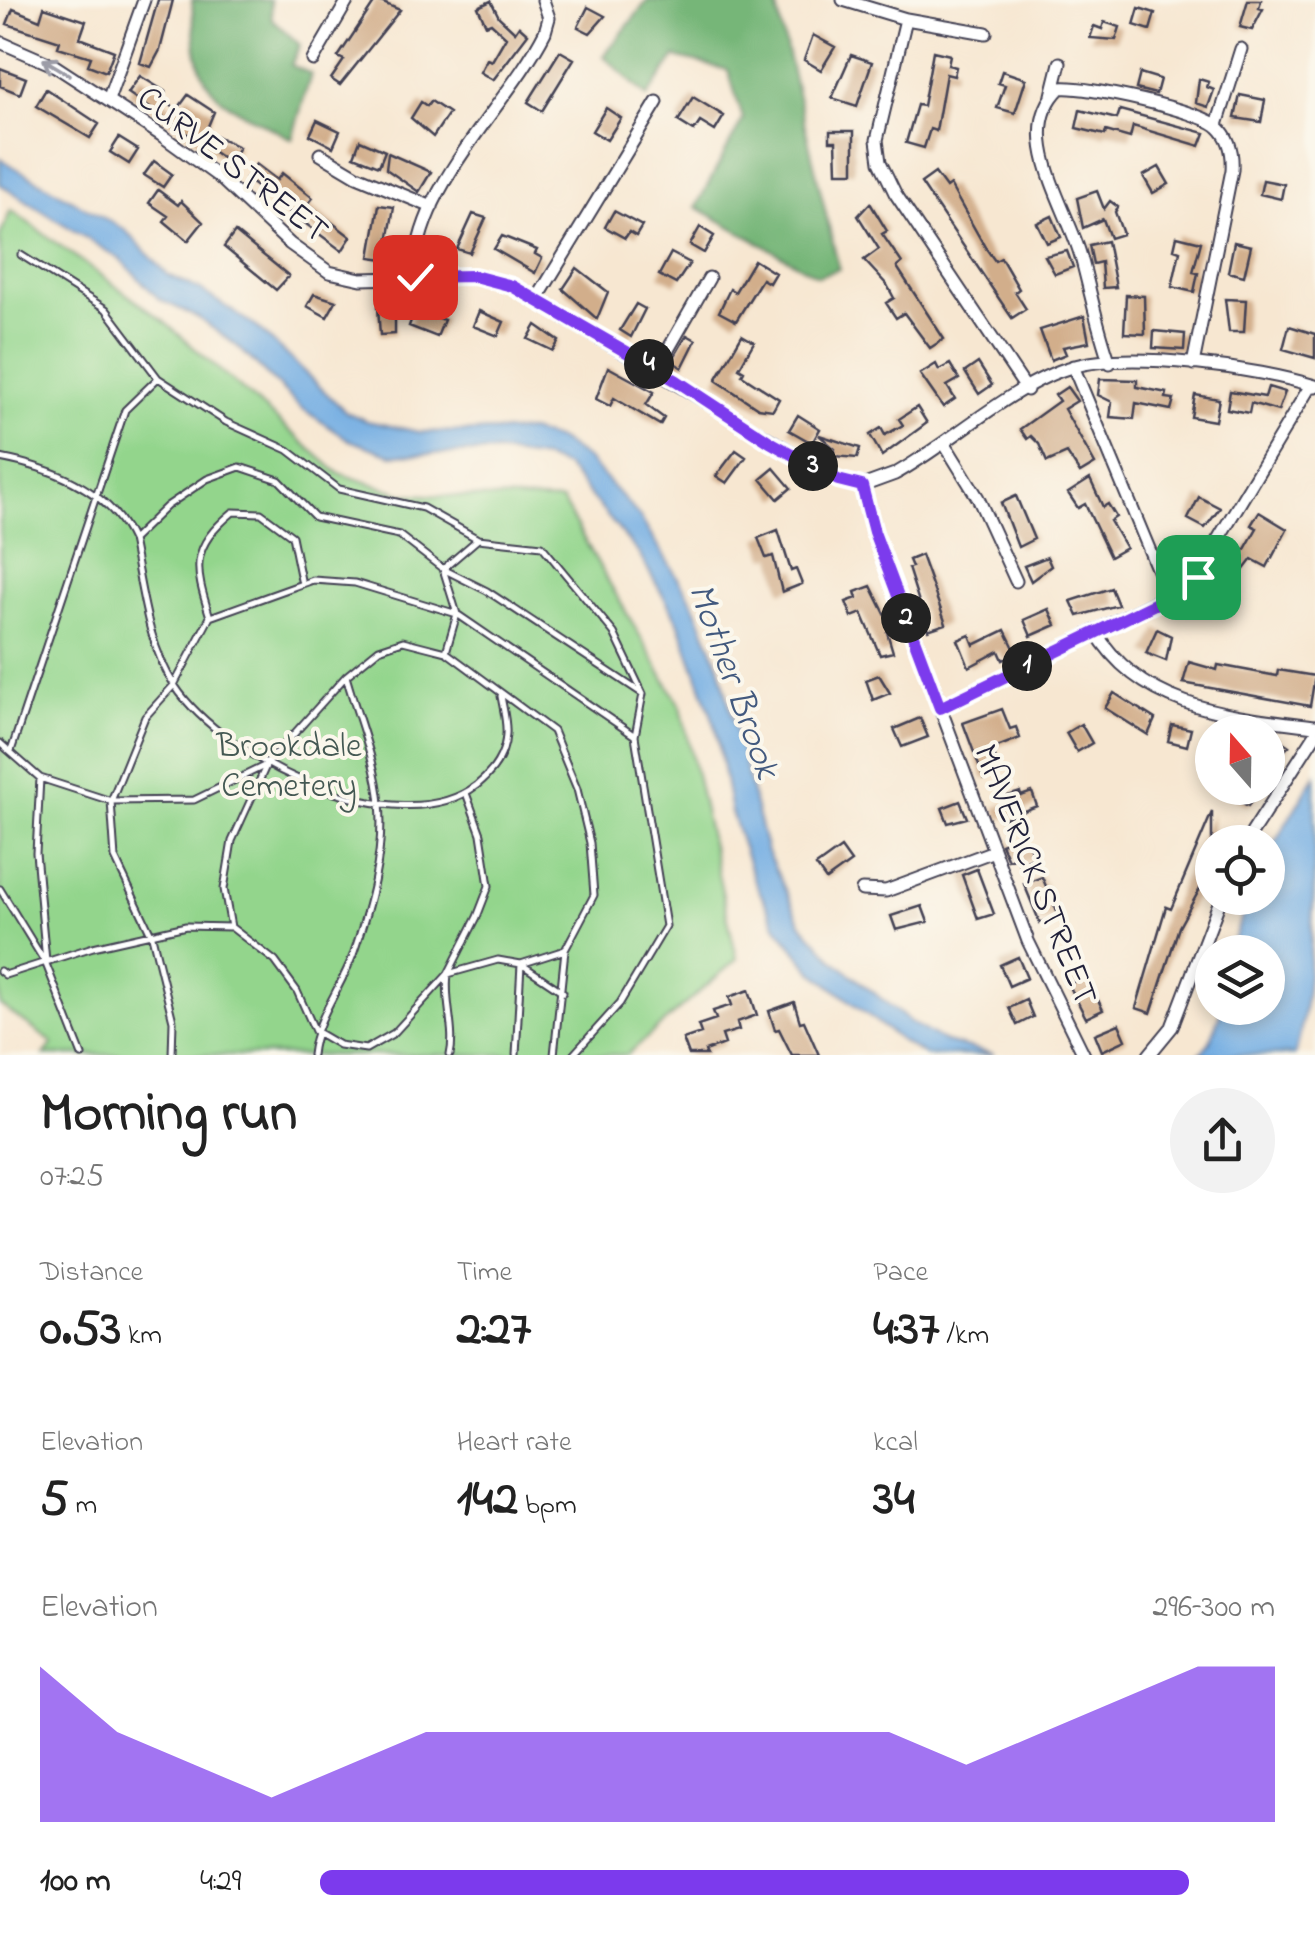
<!DOCTYPE html>
<meta charset="utf-8">
<style>
:root{--surface:#fff;--page:#f2f2f2;--text:#222;--muted:#767676;--accent:#7c3aed}
body{margin:0;font-family:"Indie Flower",sans-serif;background:var(--page);color:var(--text);height:100vh;display:flex;flex-direction:column;font-size:38px;white-space:nowrap}
*{box-sizing:border-box;margin:0}
p{font-size:32px;color:var(--muted)}
.icon{flex:none;width:55px;height:55px;fill:none;stroke:currentColor;stroke-width:2;stroke-linecap:round;stroke-linejoin:round}
.map{position:relative;height:1055px;overflow:hidden}
.details{display:flex;flex-direction:column;background:var(--surface);flex:1}
.details>*{flex:none}
.needle{width:65px;rotate:340deg}
.tools{position:absolute;left:1195px;top:715px;display:grid;gap:20px}
.tools a{display:grid;place-items:center;width:90px;height:90px;border-radius:50%;background:var(--surface);box-shadow:0 5px 15px #0003;font-size:50px}
.pin{position:absolute;display:grid;place-items:center;width:85px;height:85px;color:#fff;margin:-42px;border-radius:20px;box-shadow:0 5px 15px #0006}
.km{position:absolute;width:50px;height:50px;margin:-25px;border-radius:50%;background:#222;color:#fff;font-size:28px;line-height:50px;text-align:center}
.round{display:grid;place-items:center;flex:none;width:105px;height:105px;border-radius:52px;background:var(--page)}
.headline{display:flex;align-items:center;justify-content:space-between;height:170px;padding:0 40px}
h1{font-size:55px;font-weight:700;line-height:75px}
.figures{display:grid;grid-template-columns:repeat(3,1fr);gap:15px;height:170px;padding:10px 40px}
.figures div{display:grid;align-content:center}
.figures b{font-size:50px;font-weight:700}
.figures small{font-size:28px;font-weight:400}
.figures p{font-size:28px}
.chart{height:280px;padding:20px 40px}
.chart p{display:flex;justify-content:space-between}
.chart svg{width:100%;height:180px;margin-top:10px;fill:var(--accent);opacity:.7}
ul{padding:0 40px;list-style:none;font-size:32px}
li{display:grid;grid-template-columns:160px 120px 1fr;align-items:center;height:75px}
li i{height:25px;border-radius:12px;background:var(--accent)}
.map>svg:first-child{display:block}
.green{fill:#93d58c;stroke:#5a7c64;stroke-width:2.5}
.forest{fill:#76b678;stroke:#4c6c5a;stroke-width:2.5}
.water{fill:#71ace2;stroke:#4a678e;stroke-width:2.5}
.building{fill:#d2ae8b}
.lines{fill:none;stroke-linecap:round;stroke-linejoin:round}
.lane-casing{stroke:#424052;stroke-width:9}
.street-casing{stroke:#424052;stroke-width:15}
.lane{stroke:#fff;stroke-width:5}
.street{stroke:#fff;stroke-width:11}
.oneway{stroke:#9c9ca7}
.route-casing{stroke:#fff;stroke-width:20}
.route{stroke:#7c3aed;stroke-width:12}
.labels{text-anchor:middle;stroke-width:8;stroke-linejoin:round;paint-order:stroke}
.street-label{font-size:35px;fill:#22223b;stroke:#fbf7ec}
.park-label{font-size:35px;fill:#445853;stroke:#fbf7ec}
.water-label{font-size:38px;font-style:italic;fill:#42597e;stroke:#fbf7ec}
</style>
<div class="map">
<svg width="1315" height="1055" viewBox="0 0 1315 1055">
<rect width="100%" height="100%" fill="#fbf7ec"/>
<filter id="ink" filterUnits="userSpaceOnUse"><feTurbulence type="fractalNoise" baseFrequency=".01" numOctaves="2"/><feDisplacementMap in="SourceGraphic" scale="20" xChannelSelector="R" yChannelSelector="G"/><feConvolveMatrix kernelMatrix="1 2 1 2 8 2 1 2 1" color-interpolation-filters="sRGB"/></filter>
<filter id="wash" filterUnits="userSpaceOnUse"><feTurbulence type="fractalNoise" baseFrequency=".0048" numOctaves="4" result="noise"/><feDisplacementMap in="SourceGraphic" scale="40" xChannelSelector="R" yChannelSelector="G"/><feGaussianBlur stdDeviation="2.25" result="paint"/><feColorMatrix in="noise" values="0 0 0 0 0 0 0 0 0 0 0 0 0 0 0 0 0 1.4 0 .05"/><feComposite in="paint" operator="in"/></filter>
<g filter="url(#wash)">
<rect width="100%" height="100%" fill="#f7e7d1"/>
<!-- green -->
<path class="green" d="M11,210L161,319L338,473L404,494L562,501L681,707L737,959L627,1055H44L53,1043L0,1005V236Z"/>
<!-- forest -->
<path class="forest" d="M192,0H270L272,19L300,45L291,65L311,74L292,139C209,95 196,99 192,0Z
M648,0H775L839,269L818,276L696,207L743,119L728,70L675,57L647,97L604,56Z"/>
<!-- water -->
<path class="water" d="M0,159L125,230L168,275L199,289L258,328L346,412L367,421L419,432L529,431L559,440L588,460L639,516L693,602L719,665L767,852L801,923L836,962L910,1022L943,1041L994,1055H925L901,1041L812,971L776,925L754,880L731,812L715,725L678,621L639,554L566,467L545,459L496,452L391,455L349,440L300,407L236,345L197,317L159,299L121,260L0,184Z
M1315,775C1315,857 1315,983 1295,1055H1199L1210,1042L1222,1008H1268V952H1229L1249,898H1268V854Z"/>
<g id="blocks">
<!-- building -->
<path class="building" d="M158,0H173L160,50L151,67L140,63Z
M376,0L400,10L340,85L331,79L344,60L338,57Z
M1248,0H1261L1259,8L1263,9L1252,30L1240,27Z
M491,1L499,17L515,32L519,26L528,34L493,80L480,72L487,59L492,61L506,37L491,23L486,25L478,7Z
M44,7L86,21L80,38L114,51L106,72L88,65L91,57L58,47L60,41L7,24L13,9L40,20Z
M588,7L605,16L590,33L578,27Z
M1139,8L1155,13L1150,30L1134,25Z
M1104,22L1120,27L1116,40L1090,38L1094,26L1102,29Z
M813,35L835,47L821,70L804,60Z
M560,51L574,59L542,111L528,102Z
M933,51L950,55L948,65L956,67L954,76L946,74L936,131L930,129L924,148L906,143L917,105L923,106Z
M851,55L872,62L857,106L832,98Z
M0,68L26,78L20,94L0,86Z
M1002,71L1026,79L1015,113L997,108L1005,85L998,83Z
M1140,73L1160,79L1156,94L1136,89Z
M140,76L166,92L161,98L177,110L188,95L214,112L206,131L239,147L233,157L228,154L224,159L128,93Z
M1199,79L1209,82L1207,87L1214,90L1208,107L1196,103Z
M46,89L99,124L90,138L36,106Z
M1240,95L1265,100L1261,122L1235,118Z
M693,97L724,116L715,131L700,122L694,131L678,121Z
M431,101L449,113L433,137L411,118L421,102L427,106Z
M606,108L621,118L607,140L592,131Z
M1080,110L1117,119L1120,110L1205,133L1200,146L1133,126L1130,138L1106,131L1105,135L1076,128Z
M317,120L340,131L333,147L310,135Z
M830,131H854V172H837L836,141H830Z
M119,138L138,150L129,164L110,152Z
M360,140L385,151L379,166L354,156Z
M388,153L431,172L419,192L386,169Z
M154,161L172,174L163,187L144,175Z
M256,164L277,180L282,173L313,198L308,204L351,237L342,251L246,179Z
M1159,167L1169,184L1153,193L1143,176Z
M935,173L946,188L950,185L985,247L995,261L1001,258L1019,289L1015,292L1026,309L1012,318L921,183Z
M1263,180L1284,184L1281,199L1260,194Z
M158,190L178,205L181,201L203,222L188,241L164,221L168,216L149,203Z
M1097,191L1104,209L1110,201L1118,207L1115,212L1123,234L1110,238L1103,219L1083,228L1077,198Z
M870,203L887,231L882,234L902,263L897,267L944,339L930,348L904,313L896,318L886,303L894,298L887,285L864,260L879,249L858,216Z
M379,205L394,207L385,259L370,257Z
M614,211L642,226L636,236L629,232L625,238L605,227Z
M473,214L486,218L470,253L457,249Z
M1052,216L1061,237L1047,243L1037,223Z
M700,227L714,236L704,253L690,245Z
M235,232L289,276L276,290L224,247Z
M502,236L537,250L535,254L542,258L535,273L494,249Z
M1177,236L1201,242L1193,272L1198,273L1194,292L1172,287L1180,251L1174,249Z
M1107,241L1116,287L1103,288L1101,262L1093,264L1089,245Z
M1234,242L1251,246L1244,276L1228,272Z
M1067,251L1073,267L1055,274L1045,256Z
M671,253L690,263L676,284L659,275Z
M754,260L775,273L769,283L762,279L736,321L719,312L730,289L735,292Z
M577,268L608,292L597,319L563,289Z
M314,294L336,301L327,317L307,306Z
M1126,295L1144,296L1145,334L1124,333Z
M1225,299L1246,300L1244,332H1229Z
M636,304L645,309L631,337L620,330Z
M395,306V334L380,335L378,307Z
M415,309L444,320L437,337L409,326Z
M479,311L504,322L498,336L473,326Z
M1084,316L1089,342L1063,347L1066,354L1051,360L1040,330Z
M536,325L559,341L553,351L528,339Z
M1289,326L1315,334V358L1283,349Z
M1154,331L1185,334L1184,350L1153,348Z
M687,335L696,340L682,368L672,361Z
M742,335L754,342L739,368L744,371L742,375L779,399L773,410L758,408L716,380Z
M978,363L992,385L979,394L965,372Z
M936,364L939,370L950,364L959,379L947,386L955,399L943,407L920,374Z
M608,367L654,392L646,405L664,418L660,425L614,398L610,406L596,399Z
M1100,379L1137,380V387L1167,393L1166,398L1174,399L1171,410L1136,403L1134,419L1110,417L1112,402L1098,395Z
M1067,387L1077,401L1064,409L1095,464L1080,473L1067,453L1047,462L1039,444L1031,436L1027,439L1020,429L1059,401L1055,395Z
M1268,387L1285,392L1278,411L1251,403L1249,413L1227,409L1230,391L1265,397Z
M1195,395L1219,399L1215,421L1191,417Z
M917,407L927,423L882,456L870,435L881,428L885,435L903,425L899,419Z
M798,415L820,429L812,443L789,430Z
M819,435L860,448L857,458L833,456L835,449Z
M736,450L746,457L727,483L716,476Z
M774,468L791,488L778,499L761,479Z
M1090,479L1103,507L1108,504L1116,517L1110,521L1126,548L1110,557L1085,504L1078,508L1068,493Z
M1016,496L1034,539L1018,547L1001,503Z
M1199,497L1220,508L1205,528L1188,519Z
M1259,512L1287,529L1267,567L1252,559L1220,601L1204,592L1226,557L1237,563L1257,528L1251,525Z
M778,530L791,571L796,569L802,584L782,592L773,556L766,558L758,538Z
M921,555L946,624L928,630L908,568L912,567L909,560Z
M1047,557L1051,566L1031,581L1024,566Z
M871,586L893,630L887,632L893,652L880,655L862,613L852,617L846,602L857,598L855,592Z
M1111,588L1118,605L1078,616L1071,601Z
M1049,609L1056,625L1031,636L1024,620Z
M1157,629L1171,636L1166,661L1146,653Z
M1005,630L1017,654L1003,660L999,651L969,667L958,640L970,635L974,645Z
M1189,662L1217,670L1218,665L1277,676L1278,670L1315,676L1310,706L1183,683Z
M879,675L890,693L873,700L866,680Z
M1114,693L1155,719L1148,735L1105,708Z
M1002,709L1010,729L1016,727L1020,738L992,749L1000,771L984,779L963,723Z
M920,718L928,737L902,747L894,729Z
M1081,724L1092,743L1077,752L1066,733Z
M1172,725L1191,729L1187,746L1168,741Z
M1268,732L1289,746L1268,767Z
M1234,788H1244L1256,796L1248,806L1228,795Z
M1020,792L1021,796L1032,792L1037,806L1000,820L995,808L1011,802L1008,796Z
M960,801L967,818L948,823L942,808Z
M1212,812V867L1179,927L1151,1013L1136,1008L1166,907L1171,909Z
M1011,840L1013,847L1027,841L1034,858L1019,864L1016,857L1008,860L1001,844Z
M841,848L851,862L826,880L816,866Z
M977,869L994,914L978,919L962,875Z
M1042,877L1059,916L1040,923L1024,884Z
M922,906L928,922L896,930L891,916Z
M1018,957L1027,978L1009,986L1000,965Z
M1085,974L1103,1010L1086,1018L1069,985Z
M749,990L757,1015L737,1022L739,1030L722,1035L725,1044L705,1051L707,1055H689L683,1039L701,1033L698,1025L716,1019L713,1011L732,1005L729,997Z
M1026,1000L1033,1017L1017,1025L1009,1008Z
M794,1002L800,1022L804,1021L819,1055H792L779,1029L775,1030L769,1011Z
M1119,1024L1126,1040L1102,1051L1095,1034Z"/>
</g>
</g>
<g filter="url(#ink)">
<use href="#blocks" fill-opacity="0" stroke="#424052" stroke-width="2.5"/>
<g class="lines">
<!-- lane casing -->
<g class="lane-casing">
<path id="lane" d="M158,378L226,422L288,450L339,489L423,508L478,539
M0,458C52,468 109,489 132,540
M210,617C194,567 190,548 233,512L261,513L292,536L301,580
M501,696C503,708 507,722 506,734C505,756 493,772 477,785C398,846 223,759 175,686C147,644 142,587 132,540L167,506L207,479L240,467L279,480L315,517L399,535L443,569L457,614L635,736
M0,743L40,778L111,801L194,800L264,766
M11,751L125,410L158,378L106,309L21,255
M40,778L36,853L46,961
M0,889L46,964L82,1055
M231,927L224,889L232,841L267,764L346,676L379,649L403,641L446,652L553,731L577,789L590,843L594,895L565,950L554,1055
M0,971L5,975L93,947L186,926L231,927L275,961L297,991L315,1031L339,1045L366,1049L394,1033L448,974L477,917L489,886L481,834L466,793
M563,992L521,964L565,950
M172,1055L173,1021L152,936L115,858L111,801L145,717L174,685L210,617L313,580L355,583L457,614L446,652
M312,1055C316,1018 340,990 353,955C369,908 385,854 380,803C376,761 357,716 346,676
M450,1055C456,1030 444,1002 448,974L498,960L521,964L516,1055
M573,1055L620,1003L666,926L635,736L643,694L614,633L542,546L478,539L443,569L487,591L643,694"/>
</g>
<!-- street casing -->
<g class="street-casing">
<path id="street" d="M843,0L906,19L986,33
M906,19L877,140L880,162L895,193L1027,390
M0,42L55,66L161,135L219,177L290,244L329,272L361,279L474,276L512,286L838,480L862,486L895,474C948,445 1016,382 1072,367C1129,350 1258,368 1315,386
M313,60L348,0
M1052,95L1060,63
M108,100L144,0
M1217,125L1241,49
M320,154L357,176L432,207
M415,277C413,189 507,107 545,32L549,18L543,0
M537,299L657,102
M1110,363C1097,327 1091,293 1081,257C1068,208 1013,133 1060,88C1085,85 1202,111 1218,127C1230,138 1233,155 1232,170L1193,364
M1073,366L1169,597
M657,369L709,278
M944,443L978,498L1016,581
M862,486L874,532L1028,941L1084,1055
M1095,631C1142,710 1233,716 1315,726
M940,708L1191,584L1311,385
M1246,842L1315,735
M862,890L886,891L994,851
M1149,1055L1172,1027L1221,898"/>
</g>
<!-- lane -->
<use href="#lane" class="lane"/>
<!-- street -->
<use href="#street" class="street"/>
</g>
<!-- one-way arrows -->
<defs><path id="oneway-shaft" d="M-6 0H5M1.5-3L5.5 0L1.5 3" fill="none" stroke-width="1.6" stroke-linecap="round" stroke-linejoin="round" transform="scale(2.5)"/></defs>
<use class="oneway" href="#oneway-shaft" transform="translate(56 67) rotate(-149)"/>
</g>
<g class="lines" filter="url(#ink)">
<!-- route casing -->
<g class="route-casing">
<path id="route" d="M415,277L474,276L512,286L677,381L770,442L838,480L862,486L874,532L940,708L1169,597L1198,577"/>
</g>
<!-- route -->
<use href="#route" class="route"/>
</g>
<g class="labels">
<!-- street labels -->
<g class="street-label">
<text transform="translate(234 163) rotate(38)" y="12">CURVE STREET</text>
<text transform="translate(1037 874) rotate(68)" y="12">MAVERICK STREET</text>
</g>
<!-- park labels -->
<g class="park-label">
<text x="289" y="756">Brookdale<tspan x="289" dy="40">Cemetery</tspan></text>
</g>
<!-- water labels -->
<g class="water-label">
<text transform="translate(736 680) rotate(70)" y="13">Mother Brook</text>
</g>
</g>
</svg>
<div class="tools">
<a><svg class="needle" viewBox="-14 -14 28 28"><path d="M0-13l5 13h-10z" fill="#e53935"/><path d="M0 13l5-13h-10z" fill="#767676"/></svg></a>
<a><svg class="icon" aria-label="locate" viewBox="0 0 24 24"><circle cx="12" cy="12" r="6"/><path d="M12 2v4M12 18v4M2 12h4M18 12h4"/></svg></a>
<a><svg class="icon" aria-label="layers" viewBox="0 0 24 24"><path d="M12 4l9 5-9 5-9-5zM3 14l9 5 9-5"/></svg></a>
</div>
<div class="pin" style="left:1198px;top:577px;background:#1e9e55"><svg class="icon" aria-label="arrive" viewBox="0 0 24 24"><path d="M6 21V4h12l-3 4 3 4H6"/></svg></div>
<div class="pin" style="left:415px;top:277px;background:#d93025"><svg class="icon" aria-label="check" viewBox="0 0 24 24"><path d="M5 12l5 5 9-10"/></svg></div>
<b class="km" style="left:1027px;top:666px">1</b>
<b class="km" style="left:906px;top:618px">2</b>
<b class="km" style="left:813px;top:466px">3</b>
<b class="km" style="left:649px;top:364px">4</b>
</div>
<section class="details">
<div class="headline"><div><h1>Morning run</h1><p>07:25</p></div><a class="round"><svg class="icon" aria-label="share" viewBox="0 0 24 24"><path d="M12 15V3M7 8l5-5 5 5M5 13v7h14v-7"/></svg></a></div>
<div class="figures">
<div><p>Distance</p><b>0.53<small> km</small></b></div>
<div><p>Time</p><b>2:27</b></div>
<div><p>Pace</p><b>4:37<small> /km</small></b></div>
</div>
<div class="figures">
<div><p>Elevation</p><b>5<small> m</small></b></div>
<div><p>Heart rate</p><b>142<small> bpm</small></b></div>
<div><p>kcal</p><b>34</b></div>
</div>
<div class="chart"><p><span>Elevation</span>296–300 m</p>
<svg viewBox="0 0 160 44" preserveAspectRatio="none"><path d="M0 44V6L10 22L20 30L30 38L40 30L50 22L60 22L70 22L80 22L90 22L100 22L110 22L120 30L130 22L140 14L150 6L160 6V44z"/></svg>
</div>
<ul>
<li><b>100 m</b>4:29<i style="width:91%"></i></li>
</ul>
</section>
